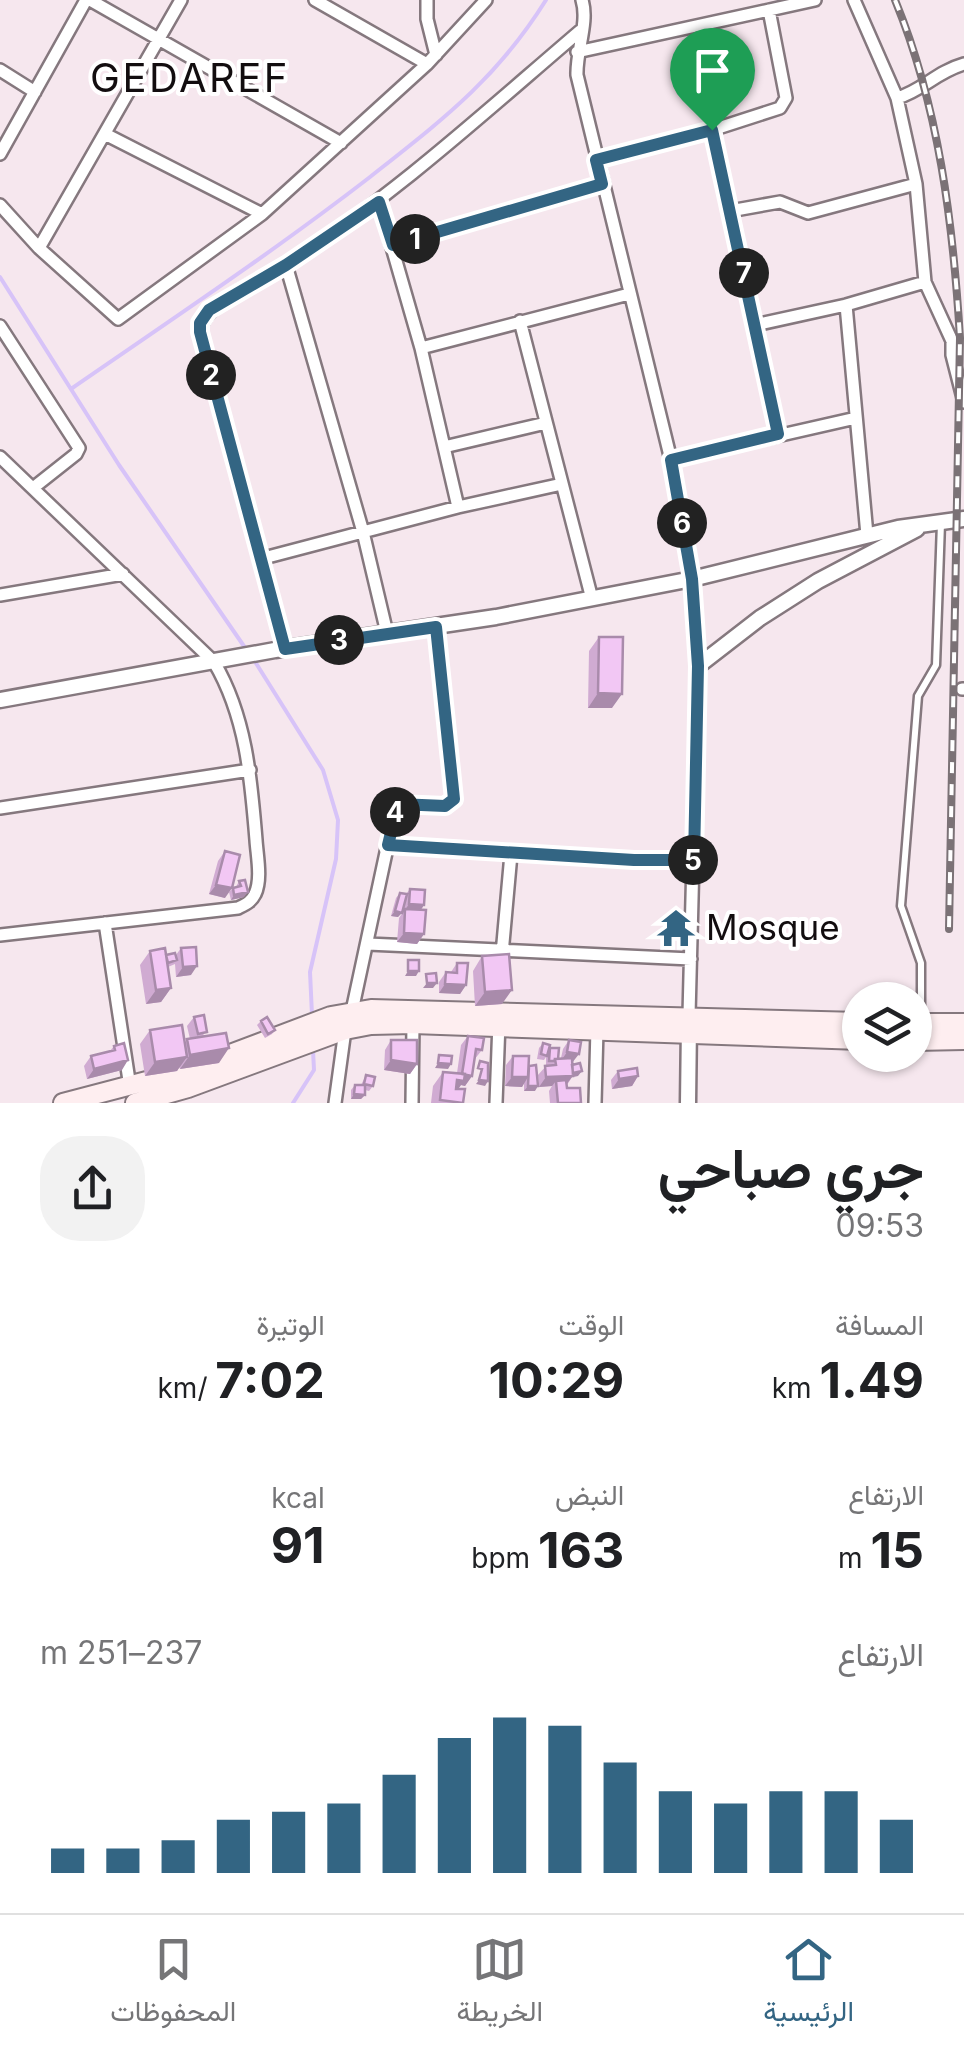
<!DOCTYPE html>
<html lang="ar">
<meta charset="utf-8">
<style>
:root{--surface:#fff;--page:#f2f2f2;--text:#202124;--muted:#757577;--line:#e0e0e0;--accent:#336583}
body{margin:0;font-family:Inter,Vazirmatn,sans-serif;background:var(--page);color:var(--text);direction:rtl;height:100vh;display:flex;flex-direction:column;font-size:38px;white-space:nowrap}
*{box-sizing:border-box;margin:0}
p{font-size:32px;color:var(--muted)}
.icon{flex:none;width:55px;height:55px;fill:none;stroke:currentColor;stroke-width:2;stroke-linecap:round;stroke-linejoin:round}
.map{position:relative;height:1103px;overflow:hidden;direction:ltr}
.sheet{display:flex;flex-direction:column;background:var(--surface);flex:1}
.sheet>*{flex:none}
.controls{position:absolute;left:842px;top:982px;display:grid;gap:20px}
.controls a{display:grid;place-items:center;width:90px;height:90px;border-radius:50%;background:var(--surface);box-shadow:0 2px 8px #0004;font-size:50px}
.pin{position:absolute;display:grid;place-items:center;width:85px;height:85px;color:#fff;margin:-102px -42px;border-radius:50% 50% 50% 0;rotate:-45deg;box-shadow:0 0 10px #0007}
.pin .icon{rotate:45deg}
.km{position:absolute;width:50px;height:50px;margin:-25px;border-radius:50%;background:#222;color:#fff;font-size:28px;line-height:50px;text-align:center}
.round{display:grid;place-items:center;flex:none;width:105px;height:105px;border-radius:40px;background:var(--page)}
.overview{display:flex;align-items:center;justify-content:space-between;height:170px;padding:0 40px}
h1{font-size:55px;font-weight:700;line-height:75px}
.stats{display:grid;grid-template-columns:repeat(3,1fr);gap:15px;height:170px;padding:10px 40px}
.stats div{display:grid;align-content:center}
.stats b{font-size:50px;font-weight:700}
.stats small{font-size:28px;font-weight:400}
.stats p{font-size:28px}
.chart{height:280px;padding:20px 40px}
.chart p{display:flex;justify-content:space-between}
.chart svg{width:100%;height:180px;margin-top:10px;stroke:var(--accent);stroke-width:6}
.tabs{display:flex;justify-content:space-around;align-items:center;height:140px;border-top:2px solid var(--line);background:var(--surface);font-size:28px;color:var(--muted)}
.tabs a{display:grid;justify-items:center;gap:5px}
.tabs .on{color:var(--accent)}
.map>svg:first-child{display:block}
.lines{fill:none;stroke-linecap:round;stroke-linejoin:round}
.stream{stroke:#d7c3f8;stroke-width:4}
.service-casing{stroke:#85787e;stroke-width:11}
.minor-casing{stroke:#85787e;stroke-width:16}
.tertiary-casing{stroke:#85787e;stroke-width:19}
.secondary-casing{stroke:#85787e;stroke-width:22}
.service{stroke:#fff;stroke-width:6}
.minor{stroke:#fff;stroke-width:11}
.tertiary{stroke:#fff;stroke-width:14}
.secondary{stroke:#feeef0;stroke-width:18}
.rail-casing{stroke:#7b7276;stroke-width:8}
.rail{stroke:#fff;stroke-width:4;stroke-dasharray:11;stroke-linecap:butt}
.wall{fill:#d0abd2}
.shaded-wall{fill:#a98bab}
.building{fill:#f2c7f4;stroke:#a98bab;stroke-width:2.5}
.route-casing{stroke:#fff;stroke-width:20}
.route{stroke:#336583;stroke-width:12}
.labels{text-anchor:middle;stroke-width:8;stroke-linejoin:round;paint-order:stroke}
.poi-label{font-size:35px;fill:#120d0f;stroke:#fff;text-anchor:start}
.quarter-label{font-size:40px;letter-spacing:2.5px;fill:#120d0f;stroke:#fff}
</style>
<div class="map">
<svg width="964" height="1103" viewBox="0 0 964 1103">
<rect width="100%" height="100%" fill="#f6e7ee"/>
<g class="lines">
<!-- stream -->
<path class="stream" d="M0,277L119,465L248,652
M71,389C171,320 273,252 370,177C442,120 496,80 546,0
M254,660L323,770L338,820L336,859L310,972L312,1015
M293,1103L314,1070L313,1050"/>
<!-- service casing -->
<g class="service-casing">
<path id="service" d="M921,1021V963L901,906L918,696L936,665L941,523"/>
</g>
<!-- minor casing -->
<g class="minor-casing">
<path id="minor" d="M90,0L341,143
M315,0L427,64
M427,0V19L436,55
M582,0C589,22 576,51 577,75L671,460L692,579L698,666L689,1015
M854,0L897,98L916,184L925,282L952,341V355L964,402
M577,52L815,0
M0,70L35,92
M897,98C922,91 936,72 964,64
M712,130L778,434
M105,134L262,214L427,64L486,0
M0,154L86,0
M596,160L712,130L780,108L786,98L769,10
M379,202L421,348L458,507
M0,205L39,248L118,319L262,214
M730,211L780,202L808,213L916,184
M393,245L601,184
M39,248L181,0
M286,265L363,532L387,633
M846,305L867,535
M520,321L592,599
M755,325L846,305L925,282
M0,326L79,448L76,454L33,488
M421,348L629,294
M444,447L546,423
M0,457L214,662C246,716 251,778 256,840C257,856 262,879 255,894C251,902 246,904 238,908L0,935
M671,460L856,418
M260,559L458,507L562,484
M0,595L123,574
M285,649L200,332C202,303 264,279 287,264C393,197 485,112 580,31
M962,689H964
M0,808L250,770
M388,845L634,860H694
M105,923L130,1087
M368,944L691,959
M502,954L511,854
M352,1011L396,806L400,803L445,806L454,799L436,627
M335,1103L345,1030
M412,1103L413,1024
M496,1103L499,1022
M595,1103L597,1029"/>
</g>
<!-- tertiary casing -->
<g class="tertiary-casing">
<path id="tertiary" d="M698,666L760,618L818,581L917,529
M0,700L275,650L496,617L692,579L898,528L964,519
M688,1103L689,1024"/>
</g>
<!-- secondary casing -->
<g class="secondary-casing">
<path id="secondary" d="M915,1023H964
M915,1041L964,1040
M63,1103L185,1071L331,1016L371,1009L860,1022
M135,1103L188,1088L345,1030L371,1025L413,1024L860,1040"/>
</g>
<!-- service -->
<use href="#service" class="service"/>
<!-- minor -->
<use href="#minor" class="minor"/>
<!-- tertiary -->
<use href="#tertiary" class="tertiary"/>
<!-- secondary -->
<use href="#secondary" class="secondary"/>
<!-- rail casing -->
<g class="rail-casing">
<path id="rail" d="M895,0C939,107 953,223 960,338L949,929"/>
</g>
<!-- rail -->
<use href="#rail" class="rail"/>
</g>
<!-- wall -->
<path class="wall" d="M599,637L612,708H588L589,651Z
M225,851V898L209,894L218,861Z
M239,881L244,897L231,900L229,892L233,888L236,887Z
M410,889L424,905L421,910L424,934L417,944L397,942L399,918L403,912V908L398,917L391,916L396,898L400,893L406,894Z
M181,948L191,975L176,977L175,964L168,967L171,988L161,1002L146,1004L140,965L150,951L166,955H176Z
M482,956L502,1004L475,1006L473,971Z
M457,963L466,985L460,994L439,993V982L446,972H451Z
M194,1017L219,1063L180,1069L179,1067L177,1071L145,1076L140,1044L150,1030L185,1043L187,1039H190L187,1026Z
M261,1021L275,1030L272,1034L265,1038L257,1025Z
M468,1036L482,1050L474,1060L472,1076L465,1086L461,1085L458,1089L463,1103H431L433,1086L443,1072L457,1073L461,1045Z
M391,1040L417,1064L410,1074L384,1070L385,1050Z
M569,1040L572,1063L578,1076L572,1077L567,1085V1088L581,1103H550L549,1091L552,1086L539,1087L538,1075L546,1066V1057L544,1060L537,1059L539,1048L543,1043L558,1059L561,1058L563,1049Z
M114,1046L122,1070L87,1079L84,1066L91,1056L110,1051Z
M513,1056L529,1066L535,1091H524V1083L522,1087L505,1086L506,1065Z
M618,1071L638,1076L632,1086L612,1089L611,1080Z
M366,1075L373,1086L369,1091L365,1090V1095L361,1099H351V1090L355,1085H361Z"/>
<!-- shaded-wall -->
<path class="shaded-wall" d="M598,693L622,694L612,708H588Z
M216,885L232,888L225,898L209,894Z
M248,892L244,897L231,900L234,895Z
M409,904L424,905L417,915L405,910Z
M395,911L402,913L398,917L391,916Z
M404,933L424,934L417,944L397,942Z
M197,966L191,975L176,977L183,967Z
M408,971H419L416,976H405Z
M427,983H437L433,988H423Z
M445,984L466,985L460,994L439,993Z
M171,988L161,1002L146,1004L156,990Z
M512,990L502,1004L475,1006L485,992Z
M229,1048L219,1063L180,1069L190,1055Z
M567,1052L579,1054L572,1063L561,1061Z
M187,1057L177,1071L145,1076L155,1062Z
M128,1060L122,1070L87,1079L94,1069Z
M391,1060L417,1064L410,1074L384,1070Z
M438,1063L451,1064L448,1069L435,1068Z
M582,1071L578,1076L572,1077L566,1085L556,1081L552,1086L539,1087L546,1077Z
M461,1075L472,1076L465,1086L461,1085L454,1095L457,1080Z
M638,1076L632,1086L612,1089L619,1079Z
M512,1077H528L522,1087L505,1086Z
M479,1080L488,1081L485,1086L476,1084Z
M528,1086H538L535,1091H524Z
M354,1094L365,1095L361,1099H351Z"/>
<!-- building -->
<path class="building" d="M599,637H623L622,694L598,693Z
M225,851L240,855L232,888L216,885Z
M245,880L248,892L234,895L233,888L241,886L239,881Z
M410,889L425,890L424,905L409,904Z
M400,893L407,894L402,913L395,911Z
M405,909L426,910L424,934L404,933Z
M196,947L197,966L183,967L181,948Z
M165,948L171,988L156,990L150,951Z
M175,953L177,960L168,963L166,955Z
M509,954L512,990L485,992L482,956Z
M408,960H419V971H408Z
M457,963H468L466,985L445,984L446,972L457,973Z
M436,973L437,983H427L426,974Z
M204,1015L207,1032L198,1034L194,1017Z
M267,1017L275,1030L268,1034L261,1021Z
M182,1025L187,1057L155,1062L150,1030Z
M226,1033L229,1048L190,1055L187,1039Z
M468,1036L484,1038L482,1050L476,1049L472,1076L462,1074Z
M391,1040H417V1064L391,1060Z
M569,1040L581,1042L579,1054L567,1052Z
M124,1043L128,1060L94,1069L91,1056L115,1050L114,1046Z
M543,1043L550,1045L547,1056L541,1054Z
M550,1048H559L558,1059H555L554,1061H549Z
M439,1055L452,1056L451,1064L438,1063Z
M513,1056H529L528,1077H512Z
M572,1058L573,1076L546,1077L545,1066L556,1065L555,1059Z
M480,1061L488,1063V1081L479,1080L482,1069L478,1068Z
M580,1063L582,1071L573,1073L572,1065Z
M536,1065L538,1086H528L529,1066Z
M637,1068L638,1076L619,1079L618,1071Z
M443,1072L465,1074L464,1081L457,1080L456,1089H465L463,1103L440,1100Z
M366,1075L375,1077L373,1086L364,1084Z
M566,1080L567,1088H580L581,1103H558L556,1081Z
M355,1085H365V1095L354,1094Z"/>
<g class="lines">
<!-- route casing -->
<g class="route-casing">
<path id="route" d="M712,130L778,434L671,460L692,579L698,666L694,860H634L388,845L398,804L445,806L454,799L436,627L285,649L200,332V323L209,310L286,265L379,202L393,245L602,184L596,160Z"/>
</g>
<!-- route -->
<use href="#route" class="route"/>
</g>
<!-- icons -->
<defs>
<g id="temple-bare" transform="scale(3)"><path d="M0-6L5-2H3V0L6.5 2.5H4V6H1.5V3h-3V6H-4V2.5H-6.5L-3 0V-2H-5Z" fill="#336583" stroke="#fff" stroke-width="2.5" paint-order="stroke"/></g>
</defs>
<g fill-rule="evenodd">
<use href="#temple-bare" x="676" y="928"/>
</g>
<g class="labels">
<!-- poi labels -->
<g class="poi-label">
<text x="706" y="940">Mosque</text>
</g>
<!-- quarter labels -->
<g class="quarter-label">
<text x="190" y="92">GEDAREF</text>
</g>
</g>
</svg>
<div class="controls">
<a><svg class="icon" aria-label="layers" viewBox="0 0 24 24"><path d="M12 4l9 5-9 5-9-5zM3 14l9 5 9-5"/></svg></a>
</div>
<div class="pin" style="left:712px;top:130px;background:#1e9e55"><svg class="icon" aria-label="arrive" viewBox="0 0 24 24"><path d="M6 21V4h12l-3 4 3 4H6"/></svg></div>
<b class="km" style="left:415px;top:239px">1</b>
<b class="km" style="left:211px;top:375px">2</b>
<b class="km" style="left:339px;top:640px">3</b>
<b class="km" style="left:395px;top:812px">4</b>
<b class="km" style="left:693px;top:860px">5</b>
<b class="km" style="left:682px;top:523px">6</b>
<b class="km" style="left:744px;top:273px">7</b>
</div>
<section class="sheet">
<div class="overview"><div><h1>جري صباحي</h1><p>09:53</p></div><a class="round"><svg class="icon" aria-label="share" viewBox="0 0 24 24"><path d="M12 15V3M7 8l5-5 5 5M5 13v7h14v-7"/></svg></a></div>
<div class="stats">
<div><p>المسافة</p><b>1.49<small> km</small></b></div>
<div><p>الوقت</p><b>10:29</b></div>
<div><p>الوتيرة</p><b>7:02<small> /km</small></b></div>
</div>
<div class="stats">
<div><p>الارتفاع</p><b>15<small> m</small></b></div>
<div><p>النبض</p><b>163<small> bpm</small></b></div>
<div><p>kcal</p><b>91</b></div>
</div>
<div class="chart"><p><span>الارتفاع</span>237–251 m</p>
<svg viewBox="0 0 160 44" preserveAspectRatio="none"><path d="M5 44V38M15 44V38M25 44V36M35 44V31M45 44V29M55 44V27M65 44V20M75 44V11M85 44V6M95 44V8M105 44V17M115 44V24M125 44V27M135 44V24M145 44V24M155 44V31"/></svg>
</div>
</section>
<nav class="tabs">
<a class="on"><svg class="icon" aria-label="home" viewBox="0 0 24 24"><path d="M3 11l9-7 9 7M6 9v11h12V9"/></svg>الرئيسية</a>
<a><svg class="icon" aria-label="map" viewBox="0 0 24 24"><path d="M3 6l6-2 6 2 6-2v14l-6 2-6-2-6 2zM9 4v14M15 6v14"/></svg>الخريطة</a>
<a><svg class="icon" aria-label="saved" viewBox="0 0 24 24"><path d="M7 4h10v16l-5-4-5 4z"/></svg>المحفوظات</a>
</nav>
